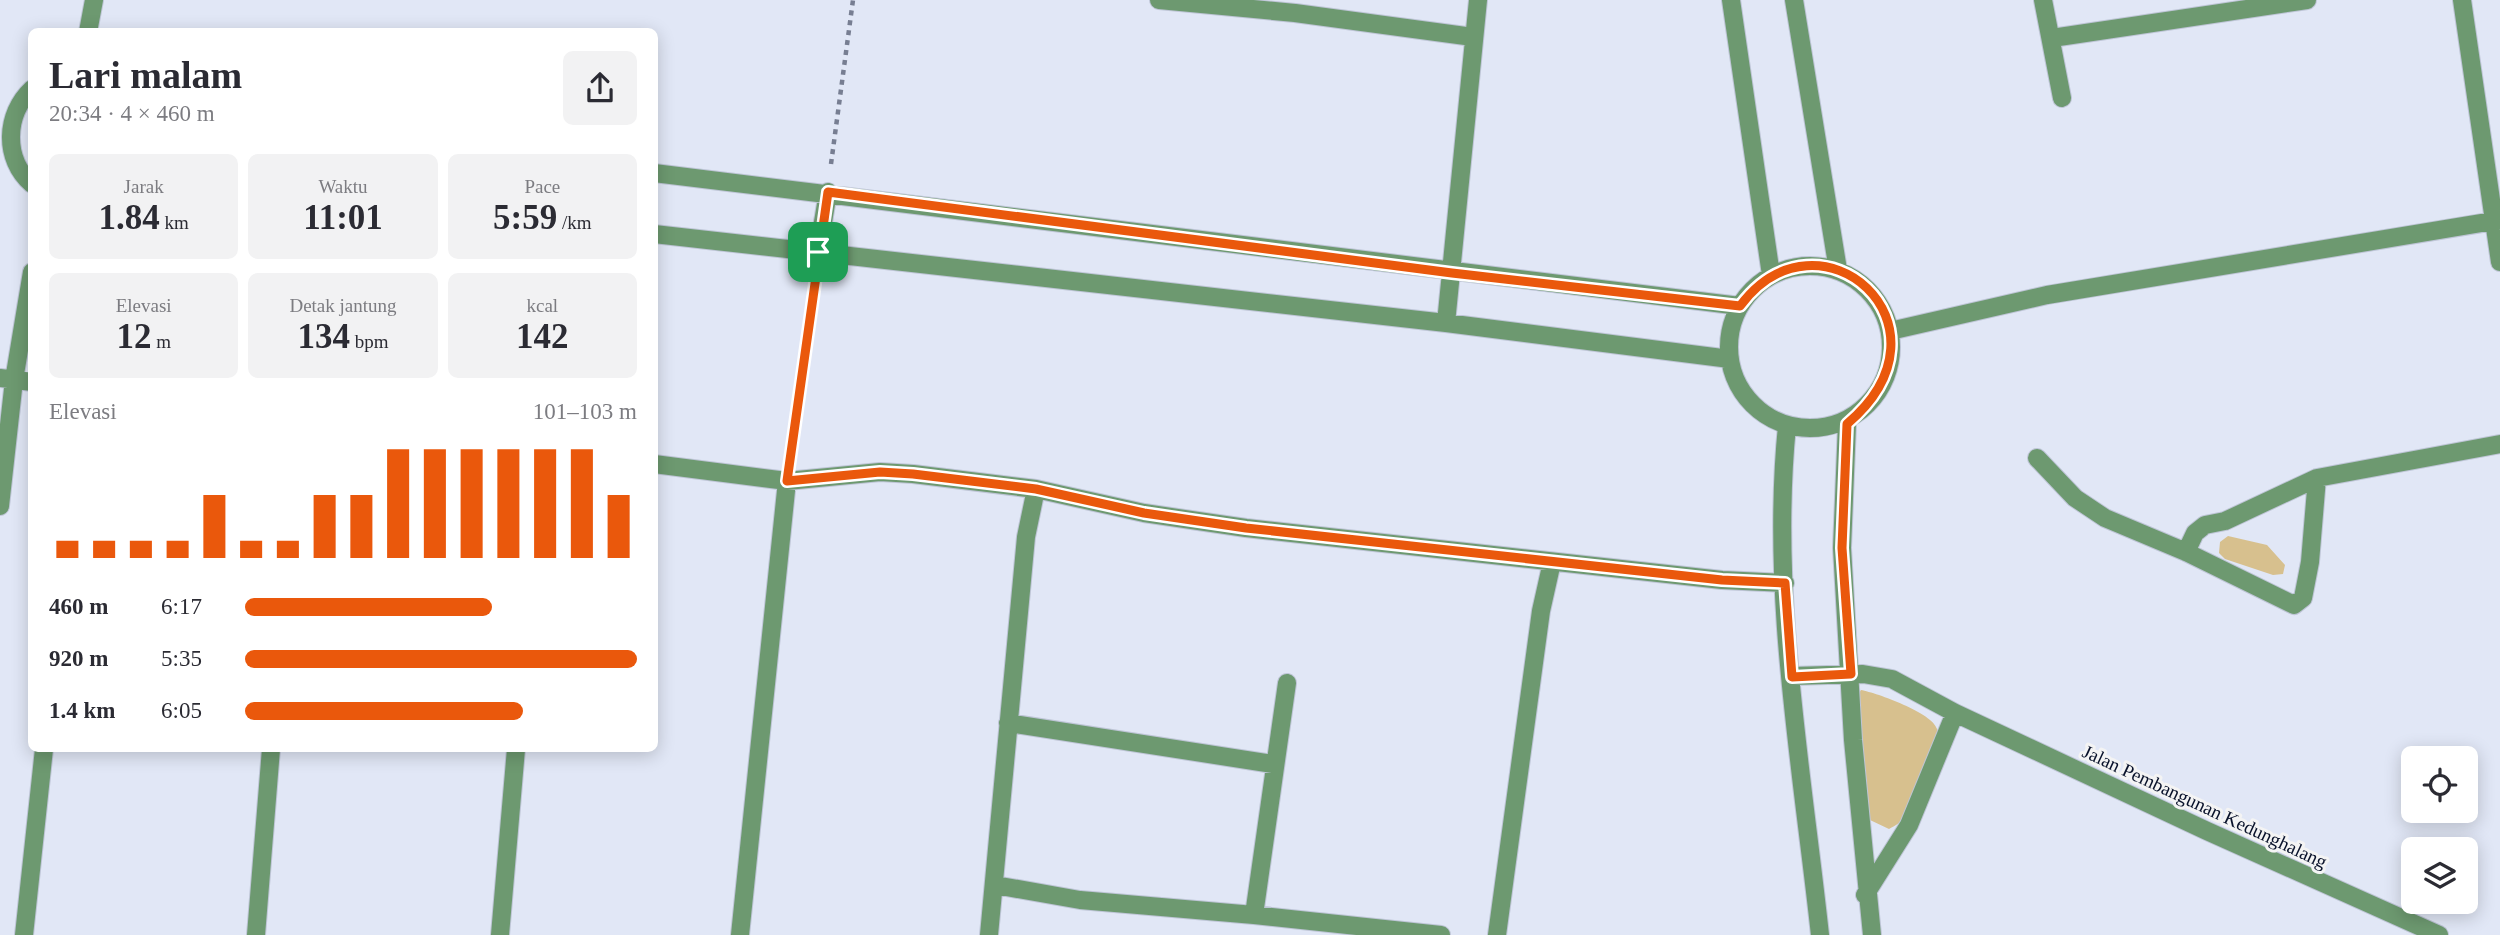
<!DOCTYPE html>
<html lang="id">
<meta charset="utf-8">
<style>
:root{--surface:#fff;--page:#f2f2f3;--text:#2b2b33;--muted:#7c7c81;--accent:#ea580c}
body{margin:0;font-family:"Times New Roman",serif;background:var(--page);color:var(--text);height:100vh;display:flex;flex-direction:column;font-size:26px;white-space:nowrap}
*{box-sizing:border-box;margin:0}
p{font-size:23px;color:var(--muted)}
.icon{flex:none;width:38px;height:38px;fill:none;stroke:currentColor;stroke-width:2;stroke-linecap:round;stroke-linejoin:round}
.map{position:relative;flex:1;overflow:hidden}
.details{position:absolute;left:28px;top:28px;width:630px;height:724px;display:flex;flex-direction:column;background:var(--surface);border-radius:10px;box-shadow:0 4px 18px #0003}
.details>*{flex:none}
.fabs{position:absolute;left:2401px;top:746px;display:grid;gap:14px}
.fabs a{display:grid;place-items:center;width:77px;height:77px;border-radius:10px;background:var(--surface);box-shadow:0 4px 18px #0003;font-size:35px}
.pin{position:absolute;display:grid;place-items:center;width:60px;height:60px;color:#fff;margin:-30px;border-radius:14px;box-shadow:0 4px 10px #0006}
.round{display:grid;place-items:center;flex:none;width:74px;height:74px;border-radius:10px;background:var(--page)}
.headline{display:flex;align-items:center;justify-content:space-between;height:119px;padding:0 21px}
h1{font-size:38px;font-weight:600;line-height:52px}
.metrics{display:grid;grid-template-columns:repeat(3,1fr);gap:10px;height:119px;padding:7px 21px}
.metrics div{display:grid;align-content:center;border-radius:10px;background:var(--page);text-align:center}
.metrics b{font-size:35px;font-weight:600}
.metrics small{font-size:19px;font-weight:400}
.metrics p{font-size:19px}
.chart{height:196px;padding:14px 21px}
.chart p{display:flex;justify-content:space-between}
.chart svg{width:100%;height:126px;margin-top:7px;stroke:var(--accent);stroke-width:6}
ul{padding:0 21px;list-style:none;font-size:23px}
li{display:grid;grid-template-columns:112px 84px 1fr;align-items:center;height:52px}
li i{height:18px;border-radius:9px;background:var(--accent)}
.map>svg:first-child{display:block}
.green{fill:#d7c08e}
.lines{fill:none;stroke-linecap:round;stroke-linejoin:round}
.minor-casing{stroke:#bec5d6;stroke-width:20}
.path{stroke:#777e92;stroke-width:4.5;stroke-dasharray:5 5;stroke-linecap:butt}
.minor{stroke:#6d9970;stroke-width:18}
.route-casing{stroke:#fff;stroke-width:14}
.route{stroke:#ea580c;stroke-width:9}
.labels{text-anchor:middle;stroke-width:6;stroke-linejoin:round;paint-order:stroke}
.street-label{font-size:19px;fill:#09122b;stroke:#f4f4f4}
</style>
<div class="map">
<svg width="2500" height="935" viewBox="0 0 2500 935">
<rect width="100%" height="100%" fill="#e1e7f6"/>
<!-- green -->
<path class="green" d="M2228,536L2267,545L2285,565L2283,574L2273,575L2225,559L2219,553L2220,542Z
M1861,690C1877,693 1933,713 1937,729C1941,743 1915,802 1906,816C1902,822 1896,825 1889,829L1870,820L1866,807L1857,696Z"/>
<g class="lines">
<!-- minor casing -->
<g class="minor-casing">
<path id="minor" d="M1159,0L1295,13L1473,37
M1731,0L1771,275
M1794,0L1838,270
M2043,0L2062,98
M2462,0L2500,262
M88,32L94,0
M2052,38L2307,0
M32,89C5,114 3,159 32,184
M654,173L1740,306
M654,234L1446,323L1730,359
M818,252L828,192
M1729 347a81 81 0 1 1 162 0a81 81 0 1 1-162 0Z
M1446,323L1478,0
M1890,331L2047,295L2500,220
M0,378L32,382
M1847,424L1842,548L1853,740L1872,935
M1787,426C1770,594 1802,768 1820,935
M2037,458L2075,498L2105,518L2186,552L2294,605L2303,598L2310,562L2317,478
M654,464L787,481L880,472L913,474L1036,489L1144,513L1246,528L1722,580L1785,583
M0,506L14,380L32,272
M2186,552L2195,533L2205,525L2225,521L2317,478L2500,444
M1792,676L1863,674L1892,679L1955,713L2207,831L2439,935
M1008,723L1273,764
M995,885L1080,900L1254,915L1441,935
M1865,895L1909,825L1955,713
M1254,915L1287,683
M24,935L44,749
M256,935L271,749
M500,935L516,749
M740,935L787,481
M989,935L1026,537L1036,489
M1497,935L1541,611L1552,562"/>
</g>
<!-- path -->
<path class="path" d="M831,164L853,0
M791,452L814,281"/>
<!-- minor -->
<use href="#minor" class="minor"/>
</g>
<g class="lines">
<!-- route casing -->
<g class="route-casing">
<path id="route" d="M828,192L1452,273L1740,306C1819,200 1964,325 1847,424L1842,548L1851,674L1792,677L1785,583L1722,580L1246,528L1144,513L1036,489L913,474L880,472L787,481Z"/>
</g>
<!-- route -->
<use href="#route" class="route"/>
</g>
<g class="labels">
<!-- street labels -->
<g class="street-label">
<text transform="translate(2205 806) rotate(25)" y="7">Jalan Pembangunan Kedunghalang</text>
</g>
</g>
</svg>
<div class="fabs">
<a><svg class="icon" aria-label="locate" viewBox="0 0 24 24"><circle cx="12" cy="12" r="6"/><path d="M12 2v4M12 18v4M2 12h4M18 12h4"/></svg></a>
<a><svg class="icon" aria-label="layers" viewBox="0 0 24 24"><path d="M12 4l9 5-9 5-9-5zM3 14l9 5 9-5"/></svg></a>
</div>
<div class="pin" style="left:818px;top:252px;background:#1e9e55"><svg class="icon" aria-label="arrive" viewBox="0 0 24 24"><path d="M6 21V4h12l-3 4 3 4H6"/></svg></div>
<section class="details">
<div class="headline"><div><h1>Lari malam</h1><p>20:34 · 4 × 460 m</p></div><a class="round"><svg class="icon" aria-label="share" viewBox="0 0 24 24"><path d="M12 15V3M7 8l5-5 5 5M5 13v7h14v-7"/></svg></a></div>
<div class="metrics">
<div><p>Jarak</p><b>1.84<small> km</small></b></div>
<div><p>Waktu</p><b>11:01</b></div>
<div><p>Pace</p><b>5:59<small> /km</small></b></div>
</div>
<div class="metrics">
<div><p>Elevasi</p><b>12<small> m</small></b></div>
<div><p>Detak jantung</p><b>134<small> bpm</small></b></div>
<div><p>kcal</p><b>142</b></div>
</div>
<div class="chart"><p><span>Elevasi</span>101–103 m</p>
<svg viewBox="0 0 160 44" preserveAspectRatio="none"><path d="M5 44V38M15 44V38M25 44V38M35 44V38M45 44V22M55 44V38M65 44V38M75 44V22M85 44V22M95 44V6M105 44V6M115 44V6M125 44V6M135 44V6M145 44V6M155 44V22"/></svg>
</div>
<ul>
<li><b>460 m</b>6:17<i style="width:63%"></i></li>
<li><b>920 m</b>5:35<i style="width:100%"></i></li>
<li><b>1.4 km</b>6:05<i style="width:71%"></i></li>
</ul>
</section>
</div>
